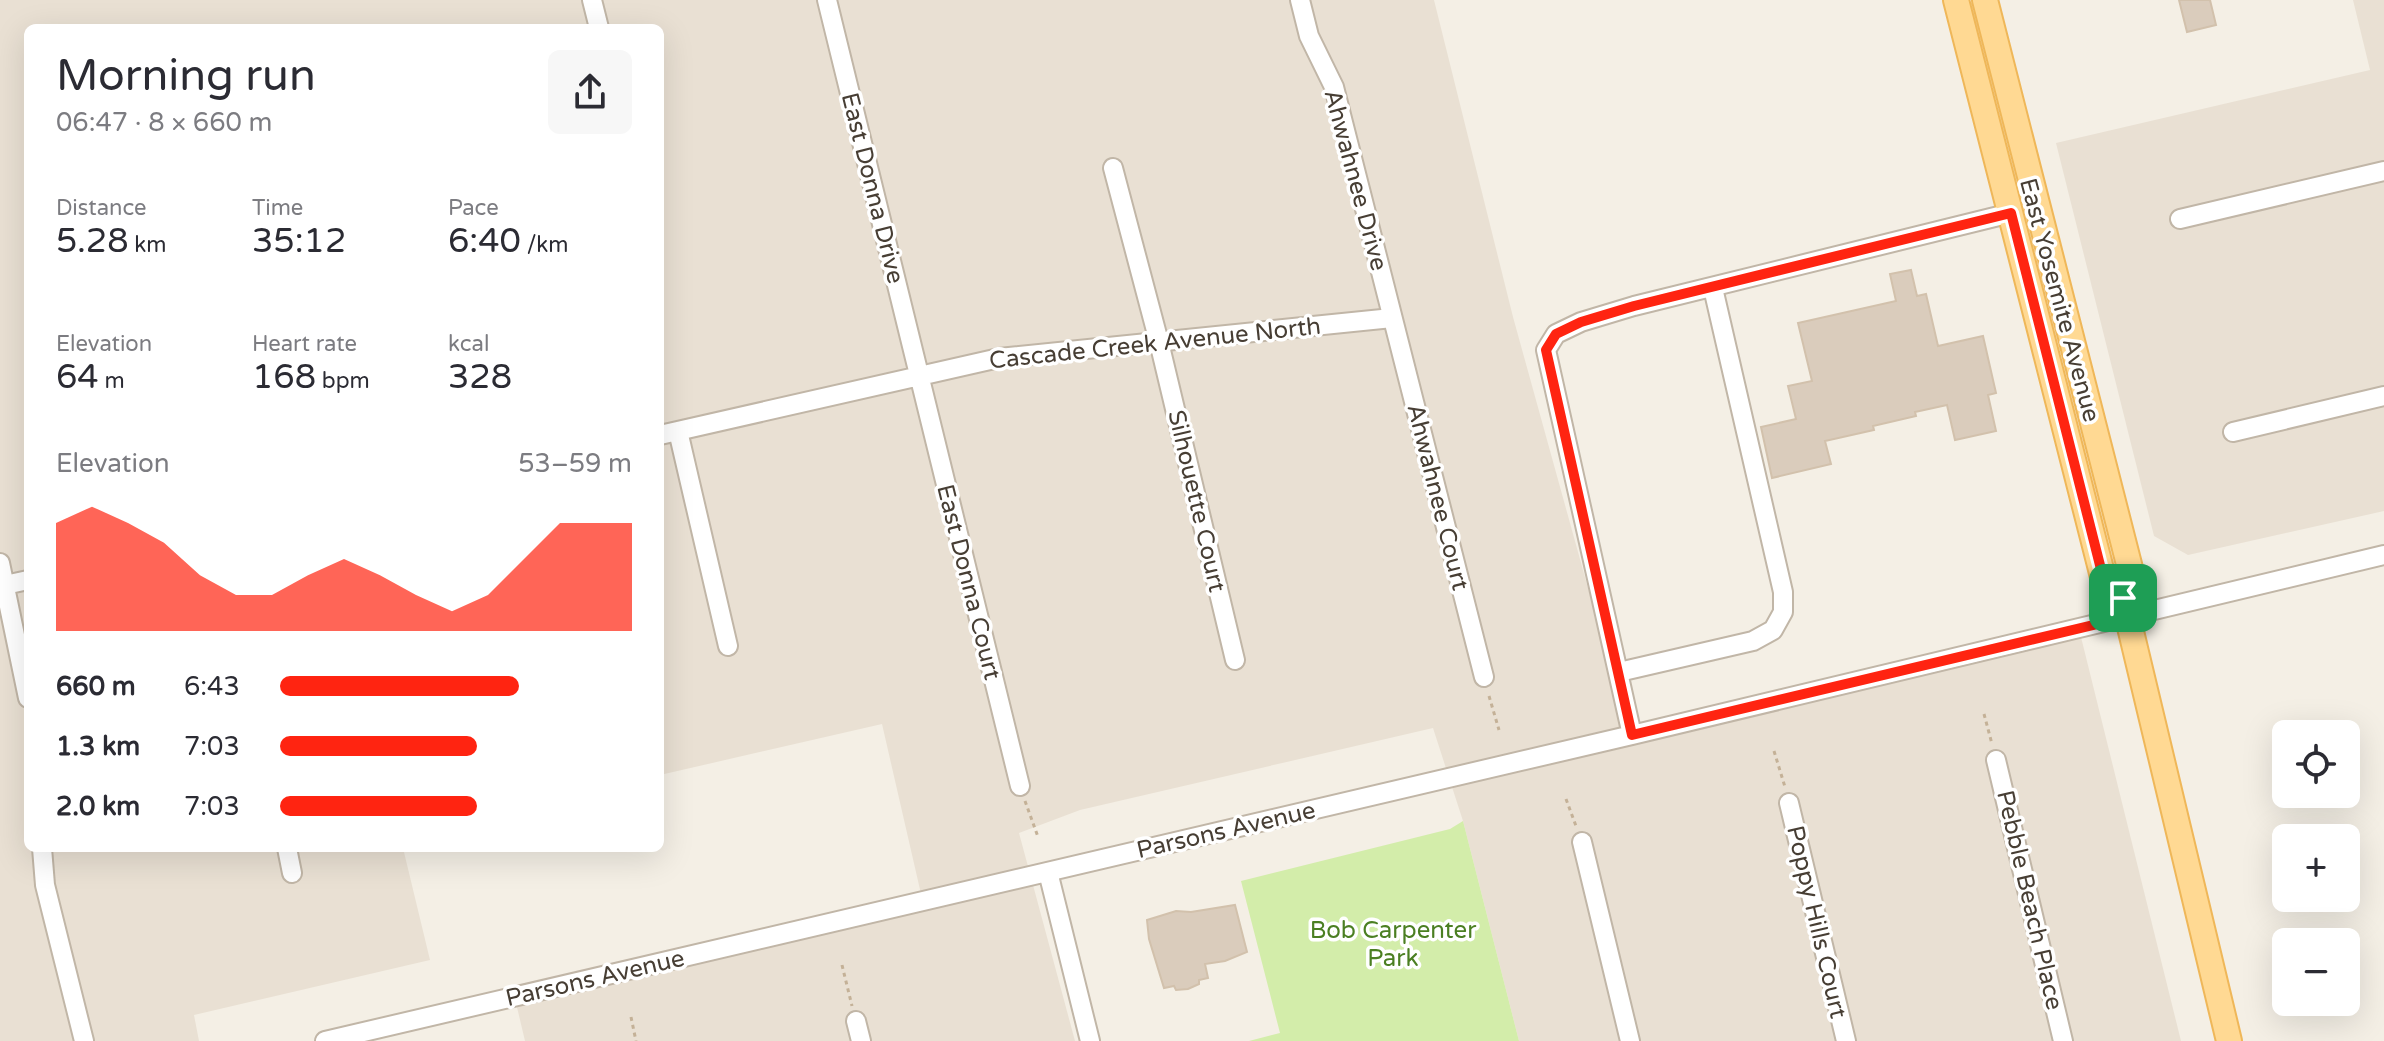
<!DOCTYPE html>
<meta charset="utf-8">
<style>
:root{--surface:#fff;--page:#f7f7f7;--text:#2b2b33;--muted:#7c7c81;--accent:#ff2411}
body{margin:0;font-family:"Varela Round",sans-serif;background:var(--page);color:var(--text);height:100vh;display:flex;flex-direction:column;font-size:30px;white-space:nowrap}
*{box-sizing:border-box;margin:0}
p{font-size:26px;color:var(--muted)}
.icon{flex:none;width:44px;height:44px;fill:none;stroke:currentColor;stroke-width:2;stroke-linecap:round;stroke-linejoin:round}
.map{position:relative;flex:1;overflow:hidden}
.drawer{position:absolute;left:24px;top:24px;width:640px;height:828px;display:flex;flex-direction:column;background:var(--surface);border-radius:12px;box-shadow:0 8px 32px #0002}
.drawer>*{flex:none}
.fabs{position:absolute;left:2272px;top:720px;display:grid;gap:16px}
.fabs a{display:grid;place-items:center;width:88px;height:88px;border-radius:12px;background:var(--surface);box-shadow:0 8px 32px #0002;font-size:40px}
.pin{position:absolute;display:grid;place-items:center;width:68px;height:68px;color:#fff;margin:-34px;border-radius:16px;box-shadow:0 4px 12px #0006}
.round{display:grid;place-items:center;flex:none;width:84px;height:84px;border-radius:12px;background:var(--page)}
.headline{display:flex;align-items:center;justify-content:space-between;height:136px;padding:0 32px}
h1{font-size:44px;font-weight:600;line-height:60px}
.stats{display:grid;grid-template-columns:repeat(3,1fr);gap:12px;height:136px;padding:8px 32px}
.stats div{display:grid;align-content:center}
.stats b{font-size:34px;font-weight:600}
.stats small{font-size:22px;font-weight:400}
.stats p{font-size:22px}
.chart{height:224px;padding:16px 32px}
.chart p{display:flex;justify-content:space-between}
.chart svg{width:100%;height:144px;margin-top:8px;fill:var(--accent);opacity:.7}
ul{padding:0 32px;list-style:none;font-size:26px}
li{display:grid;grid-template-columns:128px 96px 1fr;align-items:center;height:60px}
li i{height:20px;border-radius:10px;background:var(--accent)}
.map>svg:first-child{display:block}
.residential{fill:#e9e0d3}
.green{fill:#d3edaa}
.building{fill:#daccbc;stroke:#d2c1ac;stroke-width:2}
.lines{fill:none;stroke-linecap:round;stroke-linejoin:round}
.minor-casing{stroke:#c1b6a7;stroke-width:22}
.major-casing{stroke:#efb759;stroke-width:28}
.path{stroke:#c4b197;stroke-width:3;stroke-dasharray:4 4;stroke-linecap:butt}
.minor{stroke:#fff;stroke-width:18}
.major{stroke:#ffd993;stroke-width:24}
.route-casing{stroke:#fff;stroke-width:16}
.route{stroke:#ff2411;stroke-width:10}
.labels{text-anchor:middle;stroke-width:7;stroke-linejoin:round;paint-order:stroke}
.street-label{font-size:24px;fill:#473e34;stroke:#fff}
.park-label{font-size:24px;fill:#4b7f22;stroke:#fff}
</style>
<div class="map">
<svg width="2384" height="1041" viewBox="0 0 2384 1041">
<rect width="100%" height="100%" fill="#f4efe5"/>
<!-- residential -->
<path class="residential" d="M0,0H1434L1513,317L1630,740L2080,633L2181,1041H1519L1463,821L1433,728L1080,810L1019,833L1075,1041H525L516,1003L924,907L882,724L660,775V28H28V848H403L430,960L194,1015L199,1041H0Z
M2353,0H2384V511L2188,555L2154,536L2056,143L2370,70Z"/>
<!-- green -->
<path class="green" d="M1463,821L1519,1041H1249L1280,1033L1241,881L1450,829Z"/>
<!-- building -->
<path class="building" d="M2179,0H2210L2216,25L2187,32Z
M1911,270L1917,296L1926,294L1938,346L1983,336L1996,393L1988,395L1996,431L1955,440L1947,405L1915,412L1916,416L1873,426L1874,430L1825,441L1831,464L1772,478L1761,427L1796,419L1788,386L1812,381L1798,323L1896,301L1890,274Z
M1235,905L1247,952L1225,961L1205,964L1208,978L1199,980V984L1188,989L1176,990L1174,986L1164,988L1149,939L1147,920L1176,911L1191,912Z"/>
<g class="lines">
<!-- minor casing -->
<g class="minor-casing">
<path id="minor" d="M592,0L599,28
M827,0L1020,786
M1300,0L1309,36L1334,87L1484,677
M1113,168L1159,342L1235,660
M2180,219L2384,171
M678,431L728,646
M2233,432L2384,396
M660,435L999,358L1392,318
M0,563L28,698
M5,585L28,580
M1619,672L1753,641L1773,630L1783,612V592L1713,288
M1632,735L1546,350L1556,334L1581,322L1634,306L2011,213
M1996,760L2063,1041
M1789,803L1846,1041
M1582,842L1630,1041
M42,848L45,885L84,1041
M287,848L292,873
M1048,872L1090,1041
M856,1021L861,1041
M325,1041L1632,735L2384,555"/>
</g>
<!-- major casing -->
<g class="major-casing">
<path id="major" d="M1956,0L2105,585L2123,598
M1985,0L2132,576L2123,598L2229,1041"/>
</g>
<!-- path -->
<path class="path" d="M1489,696L1499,730
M1984,714L1992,744
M1774,751L1785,787
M1566,799L1576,826
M1025,801L1038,837
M842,965L852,1006
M631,1017L636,1041"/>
<!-- minor -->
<use href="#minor" class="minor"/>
<!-- major -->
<use href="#major" class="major"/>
</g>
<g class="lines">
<!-- route casing -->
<g class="route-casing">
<path id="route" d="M2011,213L2105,585L2123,598L2127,617L1632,735L1546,350L1556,334L1581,322L1634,306Z"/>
</g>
<!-- route -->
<use href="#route" class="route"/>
</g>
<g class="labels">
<!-- street labels -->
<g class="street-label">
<text transform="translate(1356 180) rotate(75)" y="8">Ahwahnee Drive</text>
<text transform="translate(873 188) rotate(76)" y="8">East Donna Drive</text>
<text transform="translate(2060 300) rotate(75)" y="8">East Yosemite Avenue</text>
<text transform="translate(1155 343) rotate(-6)" y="8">Cascade Creek Avenue North</text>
<text transform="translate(1438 497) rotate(76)" y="8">Ahwahnee Court</text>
<text transform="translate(1197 501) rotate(77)" y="8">Silhouette Court</text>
<text transform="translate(969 582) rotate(76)" y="8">East Donna Court</text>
<text transform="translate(1226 830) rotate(-13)" y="8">Parsons Avenue</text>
<text transform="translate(2030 900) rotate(77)" y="8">Pebble Beach Place</text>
<text transform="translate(1817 922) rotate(77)" y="8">Poppy Hills Court</text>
<text transform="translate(595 978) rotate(-13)" y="8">Parsons Avenue</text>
</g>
<!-- park labels -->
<g class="park-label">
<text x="1393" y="938">Bob Carpenter<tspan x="1393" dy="28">Park</tspan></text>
</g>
</g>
</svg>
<div class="fabs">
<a><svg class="icon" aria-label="locate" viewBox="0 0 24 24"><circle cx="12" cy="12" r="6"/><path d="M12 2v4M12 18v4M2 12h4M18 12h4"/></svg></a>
<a>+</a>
<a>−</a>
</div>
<div class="pin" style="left:2123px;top:598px;background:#1e9e55"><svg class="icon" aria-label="arrive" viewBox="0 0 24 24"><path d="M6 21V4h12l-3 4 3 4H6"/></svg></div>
<section class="drawer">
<div class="headline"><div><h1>Morning run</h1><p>06:47 · 8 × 660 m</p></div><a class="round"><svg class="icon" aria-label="share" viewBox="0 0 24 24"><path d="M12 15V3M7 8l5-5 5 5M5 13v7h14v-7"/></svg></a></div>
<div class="stats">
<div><p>Distance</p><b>5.28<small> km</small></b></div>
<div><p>Time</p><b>35:12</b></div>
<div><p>Pace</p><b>6:40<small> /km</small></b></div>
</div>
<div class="stats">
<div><p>Elevation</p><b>64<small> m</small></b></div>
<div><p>Heart rate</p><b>168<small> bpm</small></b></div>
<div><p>kcal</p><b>328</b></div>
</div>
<div class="chart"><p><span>Elevation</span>53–59 m</p>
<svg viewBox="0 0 160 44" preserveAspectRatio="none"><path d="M0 44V11L10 6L20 11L30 17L40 27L50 33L60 33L70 27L80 22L90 27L100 33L110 38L120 33L130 22L140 11L150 11L160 11V44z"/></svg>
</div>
<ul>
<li><b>660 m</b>6:43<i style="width:68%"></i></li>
<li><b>1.3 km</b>7:03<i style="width:56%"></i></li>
<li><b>2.0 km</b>7:03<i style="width:56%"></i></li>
</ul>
</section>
</div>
